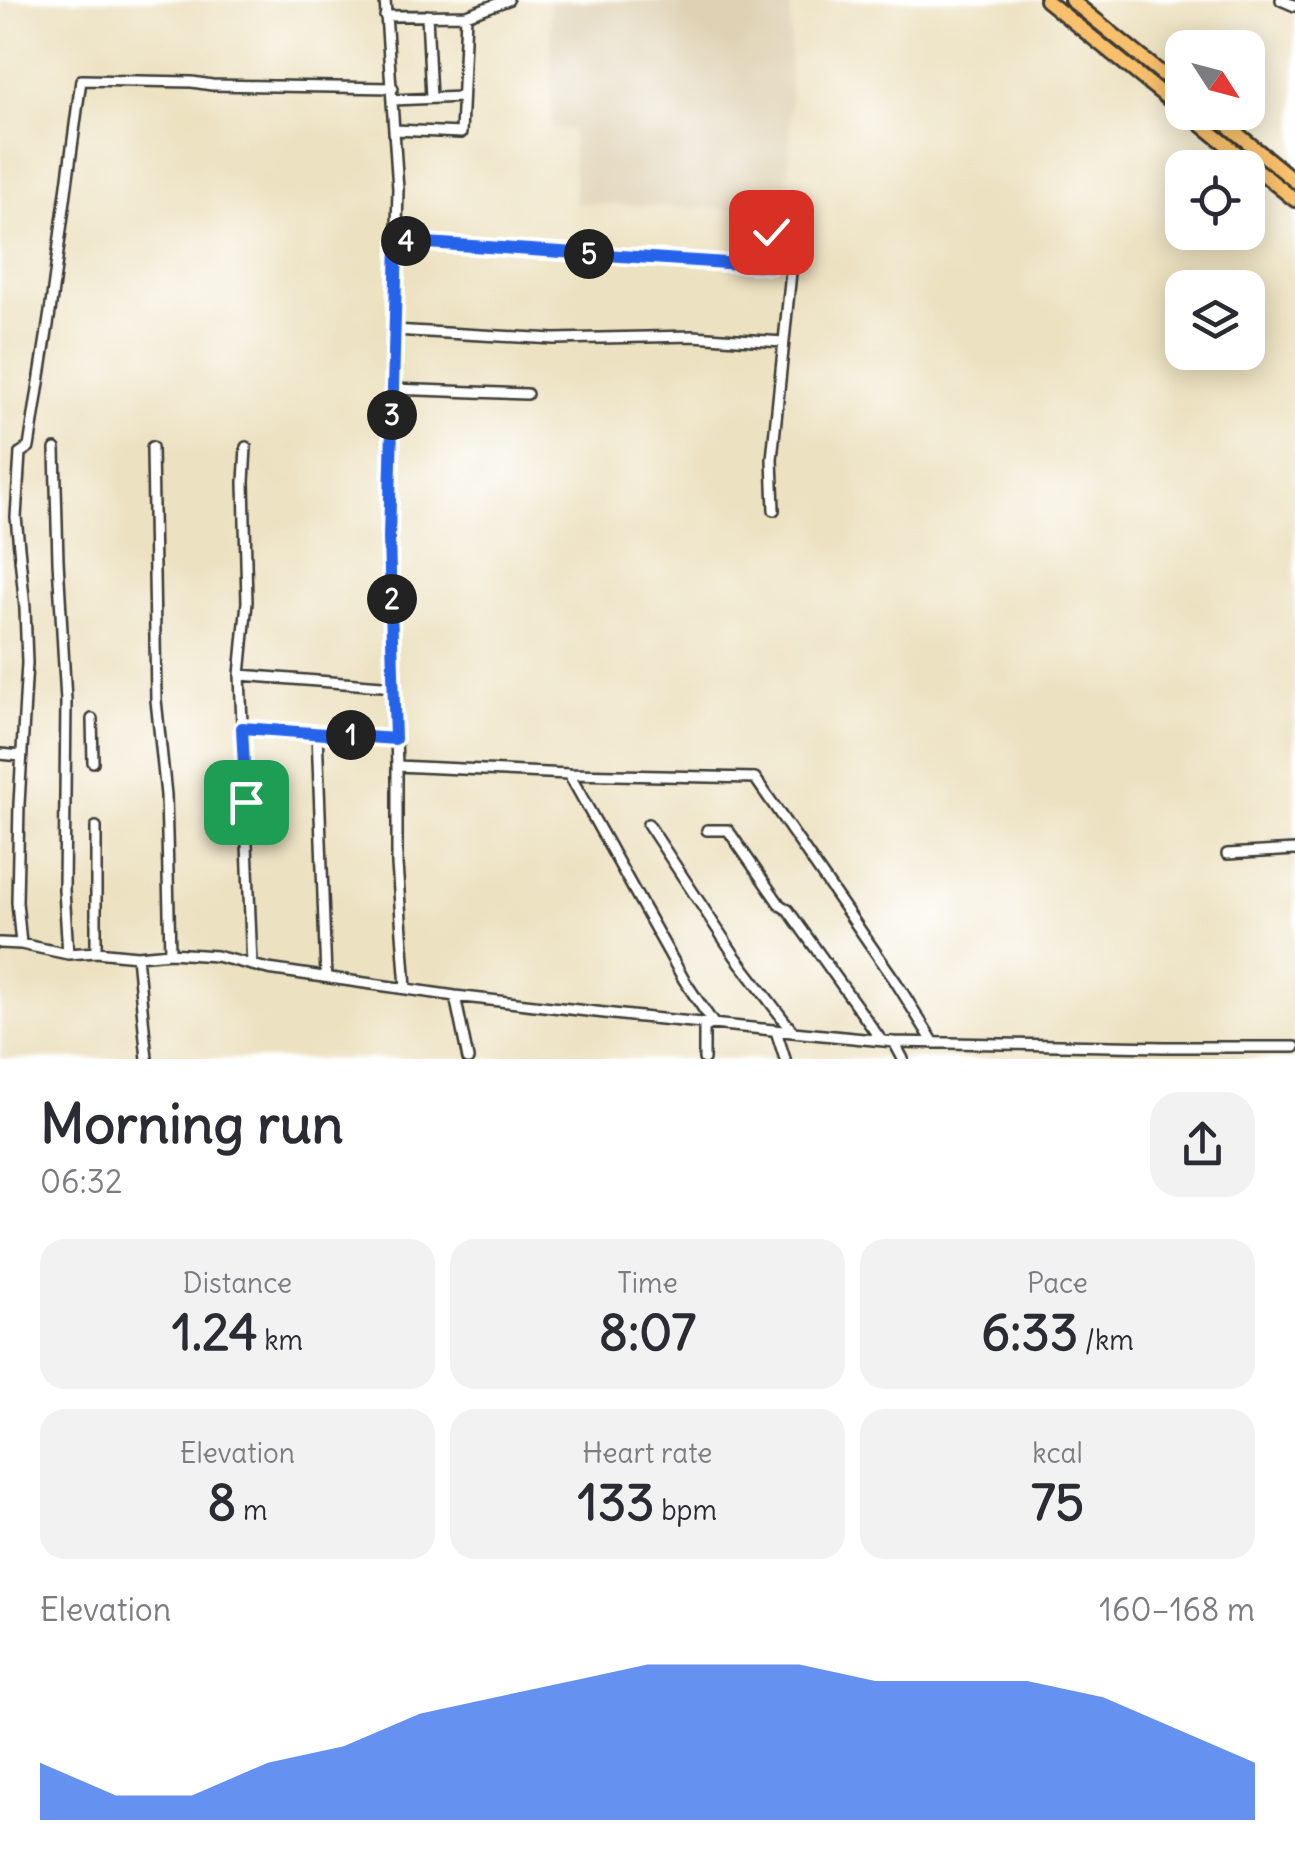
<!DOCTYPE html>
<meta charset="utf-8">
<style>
:root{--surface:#fff;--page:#f2f2f3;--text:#2b2b33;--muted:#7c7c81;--accent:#2563eb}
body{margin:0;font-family:Delius,sans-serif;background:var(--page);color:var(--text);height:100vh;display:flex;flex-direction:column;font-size:38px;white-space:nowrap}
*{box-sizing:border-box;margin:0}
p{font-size:32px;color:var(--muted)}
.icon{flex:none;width:55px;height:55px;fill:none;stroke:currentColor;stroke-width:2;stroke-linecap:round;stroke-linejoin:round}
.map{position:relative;height:1059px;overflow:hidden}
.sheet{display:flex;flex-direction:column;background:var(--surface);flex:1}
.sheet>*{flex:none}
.needle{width:65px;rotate:126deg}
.buttons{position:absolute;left:1165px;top:30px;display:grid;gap:20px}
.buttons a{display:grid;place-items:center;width:100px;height:100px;border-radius:20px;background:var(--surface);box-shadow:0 5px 25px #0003;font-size:50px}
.pin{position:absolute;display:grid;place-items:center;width:85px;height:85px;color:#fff;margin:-42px;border-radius:20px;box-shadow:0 5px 15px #0006}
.km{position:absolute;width:50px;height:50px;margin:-25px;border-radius:50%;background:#222;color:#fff;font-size:28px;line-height:50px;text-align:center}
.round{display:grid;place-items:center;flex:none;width:105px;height:105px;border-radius:30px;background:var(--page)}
.overview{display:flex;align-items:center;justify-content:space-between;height:170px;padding:0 40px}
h1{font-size:55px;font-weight:800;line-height:75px}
.metrics{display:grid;grid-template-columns:repeat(3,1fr);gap:15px;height:170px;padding:10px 40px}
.metrics div{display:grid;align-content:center;border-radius:25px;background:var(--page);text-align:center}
.metrics b{font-size:50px;font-weight:800}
.metrics small{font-size:28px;font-weight:400}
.metrics p{font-size:28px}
.chart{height:280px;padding:20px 40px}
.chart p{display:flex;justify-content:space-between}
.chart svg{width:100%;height:180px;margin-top:10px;fill:var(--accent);opacity:.7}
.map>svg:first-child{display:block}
.built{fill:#dfd2b4}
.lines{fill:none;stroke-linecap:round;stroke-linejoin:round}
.minor-casing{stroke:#3b3a35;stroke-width:14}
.highway-casing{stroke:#3b3a35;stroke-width:18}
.minor{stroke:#fff;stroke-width:9}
.highway{stroke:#f8bf6c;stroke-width:12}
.route-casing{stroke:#fff;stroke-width:20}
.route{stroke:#2563eb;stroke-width:12}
</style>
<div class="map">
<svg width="1295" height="1059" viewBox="0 0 1295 1059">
<rect width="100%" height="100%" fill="#fff"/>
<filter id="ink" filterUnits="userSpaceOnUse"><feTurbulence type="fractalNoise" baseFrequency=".01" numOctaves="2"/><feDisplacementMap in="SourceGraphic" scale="20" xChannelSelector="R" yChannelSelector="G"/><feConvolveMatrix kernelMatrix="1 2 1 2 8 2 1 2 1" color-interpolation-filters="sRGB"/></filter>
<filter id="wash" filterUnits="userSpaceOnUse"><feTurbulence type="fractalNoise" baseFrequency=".0048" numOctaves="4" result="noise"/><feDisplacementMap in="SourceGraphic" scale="40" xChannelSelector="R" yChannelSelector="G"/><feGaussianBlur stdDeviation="2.25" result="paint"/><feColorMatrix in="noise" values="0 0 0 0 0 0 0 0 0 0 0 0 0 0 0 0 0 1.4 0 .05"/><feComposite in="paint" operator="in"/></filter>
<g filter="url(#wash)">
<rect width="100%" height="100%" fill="#ece1c0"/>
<!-- built -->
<path class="built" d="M791,1L789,202L782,211L575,203L572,129L552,130L550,2Z"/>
</g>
<g filter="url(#ink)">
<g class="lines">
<!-- minor casing -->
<g class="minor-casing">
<path id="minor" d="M385,0L398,189L389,538L397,766V864L406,988
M1281,0L1295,6
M427,15L431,98
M385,16L466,15L508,0
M393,100L461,97
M395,130L461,133L466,15
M397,241L771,266V214
M393,330L554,339L693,336L783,342
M392,389L527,394
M152,447L156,700L166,795L170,953
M246,447L244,482L247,602L240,675L252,965
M55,449L58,561L66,701L64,890L68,954
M774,510L772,459L791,272L792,215
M240,675L395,687
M92,719L93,762
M242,728L395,739
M317,732L326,977
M0,754L21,756
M397,766L569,774L755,778L896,982L934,1043
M569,774L684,980L713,1023L704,1028V1059
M648,824L735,956L793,1032
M707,830H728L780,905L788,910L881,1040
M1227,854L1295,850
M0,943L21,944L68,954L96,952L137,956L170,953L216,956L268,969L455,996L631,1016L894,1042L1164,1047H1295
M21,944L17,902L19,804L27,663L25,608L16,517L20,453L29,447L50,312L81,80L192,82L212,85L393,88
M96,952V827
M137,956L147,1059
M455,996L468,1059
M776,1031L785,1059
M894,1042L903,1059"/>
</g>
<!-- highway casing -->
<g class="highway-casing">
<path id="highway" d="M1046,0L1182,110
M1071,0L1182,90
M1186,112L1295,200
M1211,112L1295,181"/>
</g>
<!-- minor -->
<use href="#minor" class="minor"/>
<!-- highway -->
<use href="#highway" class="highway"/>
</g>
</g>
<g class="lines" filter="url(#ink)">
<!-- route casing -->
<g class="route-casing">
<path id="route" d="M246,802L242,728L395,739L389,538L397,241L771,266V232"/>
</g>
<!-- route -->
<use href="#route" class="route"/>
</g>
</svg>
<div class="buttons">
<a><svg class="needle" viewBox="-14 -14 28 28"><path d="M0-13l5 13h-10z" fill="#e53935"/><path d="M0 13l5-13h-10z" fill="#7c7c81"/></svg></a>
<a><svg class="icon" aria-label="locate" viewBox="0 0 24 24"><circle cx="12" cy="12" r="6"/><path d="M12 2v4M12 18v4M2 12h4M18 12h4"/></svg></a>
<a><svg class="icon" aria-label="layers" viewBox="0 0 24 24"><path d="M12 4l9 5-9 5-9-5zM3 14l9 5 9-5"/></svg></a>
</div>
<div class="pin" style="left:246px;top:802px;background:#1e9e55"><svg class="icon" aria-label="arrive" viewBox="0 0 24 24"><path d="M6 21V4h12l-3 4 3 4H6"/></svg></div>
<div class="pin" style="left:771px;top:232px;background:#d93025"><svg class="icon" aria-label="check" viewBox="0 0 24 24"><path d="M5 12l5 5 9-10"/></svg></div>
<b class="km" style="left:351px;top:735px">1</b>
<b class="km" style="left:392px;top:599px">2</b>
<b class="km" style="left:392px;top:415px">3</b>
<b class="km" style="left:406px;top:241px">4</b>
<b class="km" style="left:589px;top:254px">5</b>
</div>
<section class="sheet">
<div class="overview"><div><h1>Morning run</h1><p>06:32</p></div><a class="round"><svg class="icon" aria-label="share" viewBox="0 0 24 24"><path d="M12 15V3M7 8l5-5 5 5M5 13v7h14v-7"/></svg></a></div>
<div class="metrics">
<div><p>Distance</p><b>1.24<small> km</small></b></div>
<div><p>Time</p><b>8:07</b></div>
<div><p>Pace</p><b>6:33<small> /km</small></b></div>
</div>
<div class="metrics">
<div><p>Elevation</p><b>8<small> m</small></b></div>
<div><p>Heart rate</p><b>133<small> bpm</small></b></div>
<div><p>kcal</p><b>75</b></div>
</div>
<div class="chart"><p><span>Elevation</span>160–168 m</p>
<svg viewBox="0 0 160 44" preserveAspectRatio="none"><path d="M0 44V30L10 38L20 38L30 30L40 26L50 18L60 14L70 10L80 6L90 6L100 6L110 10L120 10L130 10L140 14L150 22L160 30V44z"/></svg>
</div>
</section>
